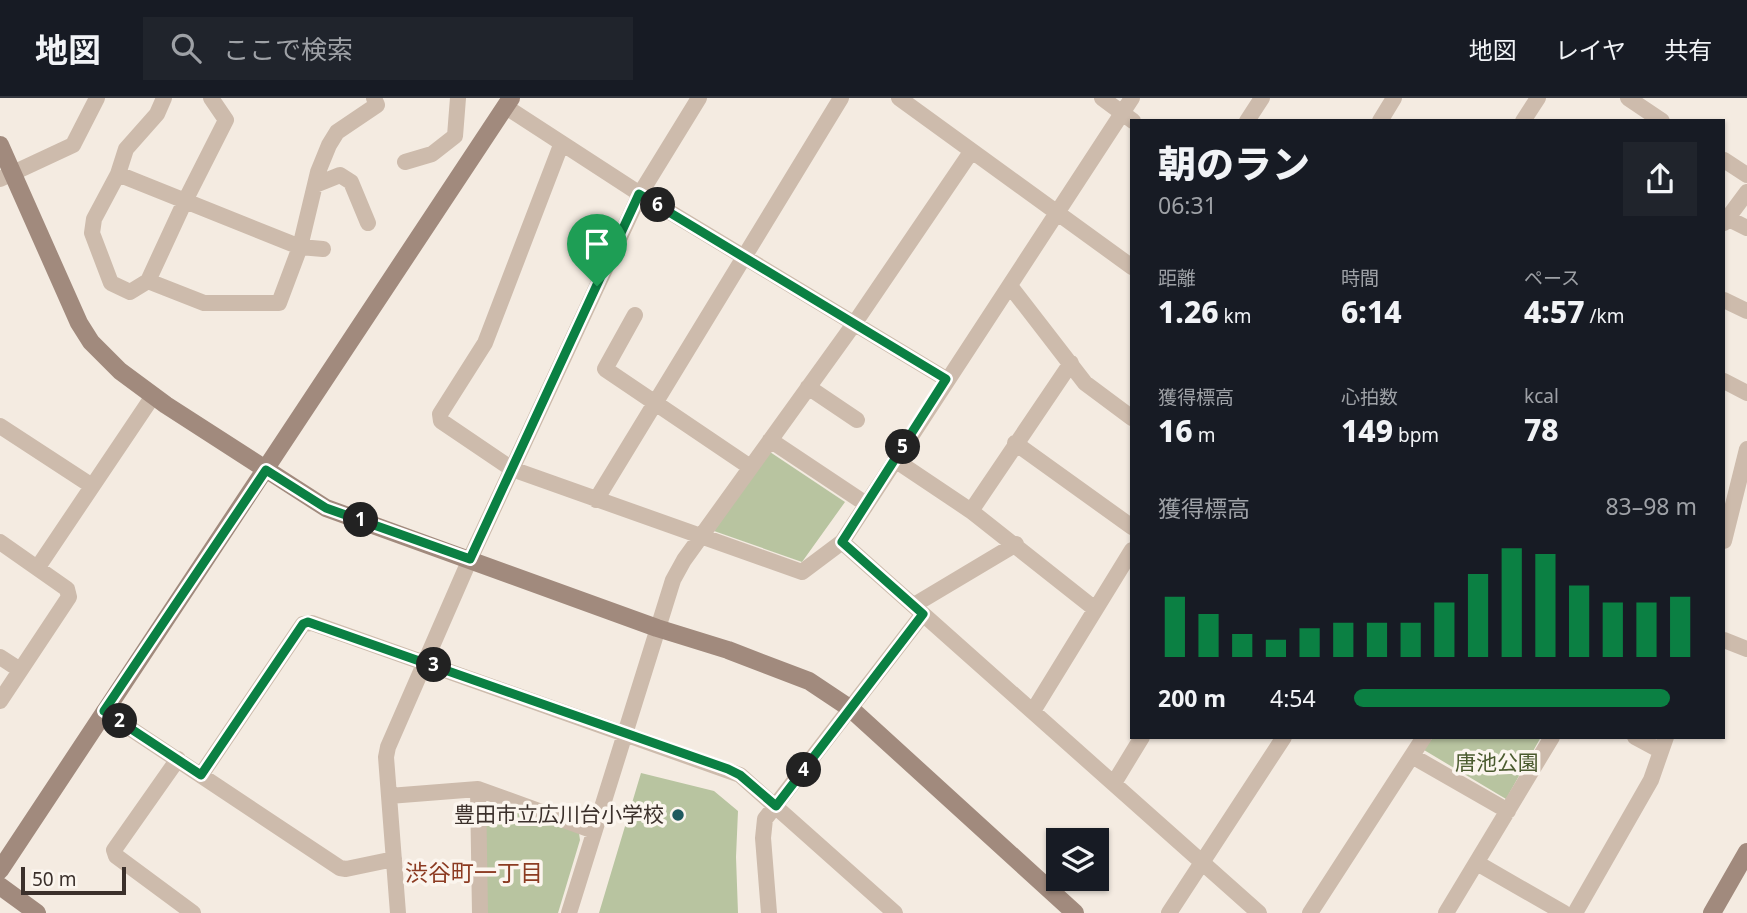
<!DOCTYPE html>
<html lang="ja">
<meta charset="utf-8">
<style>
:root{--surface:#171b24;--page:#20242c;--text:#f1f3f6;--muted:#9ea1a6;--line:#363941;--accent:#0b8043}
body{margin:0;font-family:"Noto Sans","Noto Sans JP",sans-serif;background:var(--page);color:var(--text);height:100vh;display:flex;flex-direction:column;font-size:26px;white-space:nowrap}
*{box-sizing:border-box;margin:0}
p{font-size:23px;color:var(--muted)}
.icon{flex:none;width:38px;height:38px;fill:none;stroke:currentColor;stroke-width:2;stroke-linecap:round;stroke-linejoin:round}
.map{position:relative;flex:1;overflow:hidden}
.sheet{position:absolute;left:1130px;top:21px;width:595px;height:620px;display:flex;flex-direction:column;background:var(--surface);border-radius:0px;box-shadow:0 2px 5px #0004}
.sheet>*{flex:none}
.tools{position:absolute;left:1046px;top:730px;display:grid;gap:14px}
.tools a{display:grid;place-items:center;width:63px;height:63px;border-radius:0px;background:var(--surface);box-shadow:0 2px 5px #0004;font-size:35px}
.scale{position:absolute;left:21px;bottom:18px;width:105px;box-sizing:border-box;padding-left:7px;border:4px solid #3b302b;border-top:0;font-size:19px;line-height:24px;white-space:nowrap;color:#3b302b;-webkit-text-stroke:5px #fbf5ee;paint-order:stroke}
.pin{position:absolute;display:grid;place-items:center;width:60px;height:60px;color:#fff;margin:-72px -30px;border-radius:50% 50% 50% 0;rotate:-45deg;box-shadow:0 0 7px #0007}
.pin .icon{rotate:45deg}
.km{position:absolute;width:35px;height:35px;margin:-18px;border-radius:50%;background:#222;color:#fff;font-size:19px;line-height:35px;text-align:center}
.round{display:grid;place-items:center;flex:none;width:74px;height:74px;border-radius:0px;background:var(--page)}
.headline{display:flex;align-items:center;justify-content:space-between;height:119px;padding:0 28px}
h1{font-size:38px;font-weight:800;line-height:52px}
.figures{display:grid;grid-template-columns:repeat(3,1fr);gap:10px;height:119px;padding:7px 28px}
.figures div{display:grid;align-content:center}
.figures b{font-size:30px;font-weight:800}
.figures small{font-size:19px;font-weight:400}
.figures p{font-size:19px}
.chart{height:196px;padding:14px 28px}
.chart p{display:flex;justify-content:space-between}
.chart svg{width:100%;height:126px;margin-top:7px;stroke:var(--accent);stroke-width:6}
ul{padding:0 28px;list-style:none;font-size:23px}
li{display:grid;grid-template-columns:112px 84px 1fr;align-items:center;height:52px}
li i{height:18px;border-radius:9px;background:var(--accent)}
header{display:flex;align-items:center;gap:42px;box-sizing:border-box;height:98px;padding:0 35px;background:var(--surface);border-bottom:2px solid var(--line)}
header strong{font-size:33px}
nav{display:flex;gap:38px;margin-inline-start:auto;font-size:24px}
.search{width:490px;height:63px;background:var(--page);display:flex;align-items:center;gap:18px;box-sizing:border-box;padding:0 24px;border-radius:0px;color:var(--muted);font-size:26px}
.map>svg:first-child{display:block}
.green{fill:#b8c4a0}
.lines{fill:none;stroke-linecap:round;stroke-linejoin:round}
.street{stroke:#cdbbac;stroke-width:16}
.secondary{stroke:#a18a7d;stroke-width:18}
.route-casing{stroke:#fff;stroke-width:14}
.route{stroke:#0b8043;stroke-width:9}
.poi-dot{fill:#1f5a5e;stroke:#fbf5ee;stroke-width:2.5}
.labels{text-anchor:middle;stroke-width:7;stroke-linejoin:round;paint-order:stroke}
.park-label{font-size:21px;fill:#4a5a2e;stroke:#fbf5ee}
.poi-label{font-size:21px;fill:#3b302b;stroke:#fbf5ee;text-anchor:end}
.neighbourhood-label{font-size:23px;fill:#8c3b22;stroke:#fbf5ee}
</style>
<header>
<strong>地図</strong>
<div class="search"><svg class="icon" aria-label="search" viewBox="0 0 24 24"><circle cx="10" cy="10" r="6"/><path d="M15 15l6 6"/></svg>ここで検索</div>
<nav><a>地図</a><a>レイヤ</a><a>共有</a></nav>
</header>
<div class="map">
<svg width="1747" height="815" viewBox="0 0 1747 815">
<rect width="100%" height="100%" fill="#f4ebe1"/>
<!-- green -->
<path class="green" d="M770,354L845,404L802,464L714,433Z
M1433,639H1541L1506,701L1424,652Z
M641,675L714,693L738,713L736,759L738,815H599Z
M493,704L579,735L580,742L558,815H486L483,709Z"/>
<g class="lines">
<!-- street -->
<path class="street" d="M164,0L157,16L126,51L118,76L300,149L323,151
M899,0L1132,169
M1102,0L1133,23
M1628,0L1662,23
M506,9L640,96L946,281
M1247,23L1262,0
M1380,23L1394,0
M1523,23L1538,0
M561,47L485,245L440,316L441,323L512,371L802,474L842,444L1132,0
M1724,62L1747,77
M405,64L432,56L455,38L458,0
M118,76L94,121L92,135L111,185L130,194L148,183L204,205H279L300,149L318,74L329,47L337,34L377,7L374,0
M0,81L73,47L97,0
M315,87L340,77L351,84L368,125
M1727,120L1747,130
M1724,125L1747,94
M148,183L185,103L226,22L211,0
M1010,188L1085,285L1132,320
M1724,202L1747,213
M635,217L605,271L750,369
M1724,283L1747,295
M808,289L857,322
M0,328L92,388
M770,342L866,406
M1015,345L1132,429
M895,362L971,413L1095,511
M596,402L841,0
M971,413L1071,265
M1724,443L1747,351
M0,444L67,491L69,499L0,603
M842,444L1259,815
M38,469L153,298
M914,507L1016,446
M1724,542L1747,551
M0,559L20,572
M104,613L340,770L346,771L394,761
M1033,613L1132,452
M1635,639L1661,653
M1412,658L1508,713
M178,661L114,752L116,758L193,815
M201,677L303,526L312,525L740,677L895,815
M1114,685L1142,639
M478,691L480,815
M389,698L478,691L594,733
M1477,765L1564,815
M398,815L386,659L388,649L470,461L640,96L699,0
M569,815L673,482L684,462L854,226L971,54
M769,815L763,740L765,721L923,516
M1169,815L1284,639
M1310,815L1424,639
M1446,815L1552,639
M1575,815L1651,682L1666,639"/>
<!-- secondary -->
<path class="secondary" d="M0,47L79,225L91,244L120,273L166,307L326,410L657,530L728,552L809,583L851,611L1075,815
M0,772L511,0
M0,788L37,815
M1712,815L1747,754"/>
</g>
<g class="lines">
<!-- route casing -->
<g class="route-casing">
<path id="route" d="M639,96L946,281L842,444L923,516L776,708L740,677L728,671L308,524L303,526L201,677L104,613L266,372L326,410L470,461Z"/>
</g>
<!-- route -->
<use href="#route" class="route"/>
</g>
<!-- markers -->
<circle class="poi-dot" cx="678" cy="717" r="7"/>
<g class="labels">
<!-- park labels -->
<g class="park-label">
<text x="1497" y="672">唐池公園</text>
</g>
<!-- poi labels -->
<g class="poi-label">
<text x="664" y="724">豊田市立広川台小学校</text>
</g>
<!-- neighbourhood labels -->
<g class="neighbourhood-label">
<text x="474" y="783">渋谷町一丁目</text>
</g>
</g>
</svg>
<div class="tools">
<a><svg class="icon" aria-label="layers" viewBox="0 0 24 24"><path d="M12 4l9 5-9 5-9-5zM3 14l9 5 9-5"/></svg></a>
</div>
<div class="scale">50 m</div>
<div class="pin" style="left:597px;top:188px;background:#1e9e55"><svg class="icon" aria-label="arrive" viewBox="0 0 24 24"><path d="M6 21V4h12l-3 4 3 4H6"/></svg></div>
<b class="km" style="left:361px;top:422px">1</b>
<b class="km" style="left:120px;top:623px">2</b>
<b class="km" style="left:434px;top:567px">3</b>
<b class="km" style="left:804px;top:672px">4</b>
<b class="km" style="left:903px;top:349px">5</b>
<b class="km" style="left:658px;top:107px">6</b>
<section class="sheet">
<div class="headline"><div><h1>朝のラン</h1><p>06:31</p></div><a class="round"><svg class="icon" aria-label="share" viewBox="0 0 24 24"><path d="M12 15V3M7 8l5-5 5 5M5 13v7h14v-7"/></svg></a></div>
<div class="figures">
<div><p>距離</p><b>1.26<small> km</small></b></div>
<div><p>時間</p><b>6:14</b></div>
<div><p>ペース</p><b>4:57<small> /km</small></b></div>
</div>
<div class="figures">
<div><p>獲得標高</p><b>16<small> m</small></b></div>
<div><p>心拍数</p><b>149<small> bpm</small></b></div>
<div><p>kcal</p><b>78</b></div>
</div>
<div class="chart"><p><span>獲得標高</span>83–98 m</p>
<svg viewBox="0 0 160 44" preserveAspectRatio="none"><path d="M5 44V23M15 44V29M25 44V36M35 44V38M45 44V34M55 44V32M65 44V32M75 44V32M85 44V25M95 44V15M105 44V6M115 44V8M125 44V19M135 44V25M145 44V25M155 44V23"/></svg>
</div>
<ul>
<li><b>200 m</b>4:54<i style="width:92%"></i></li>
</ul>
</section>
</div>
